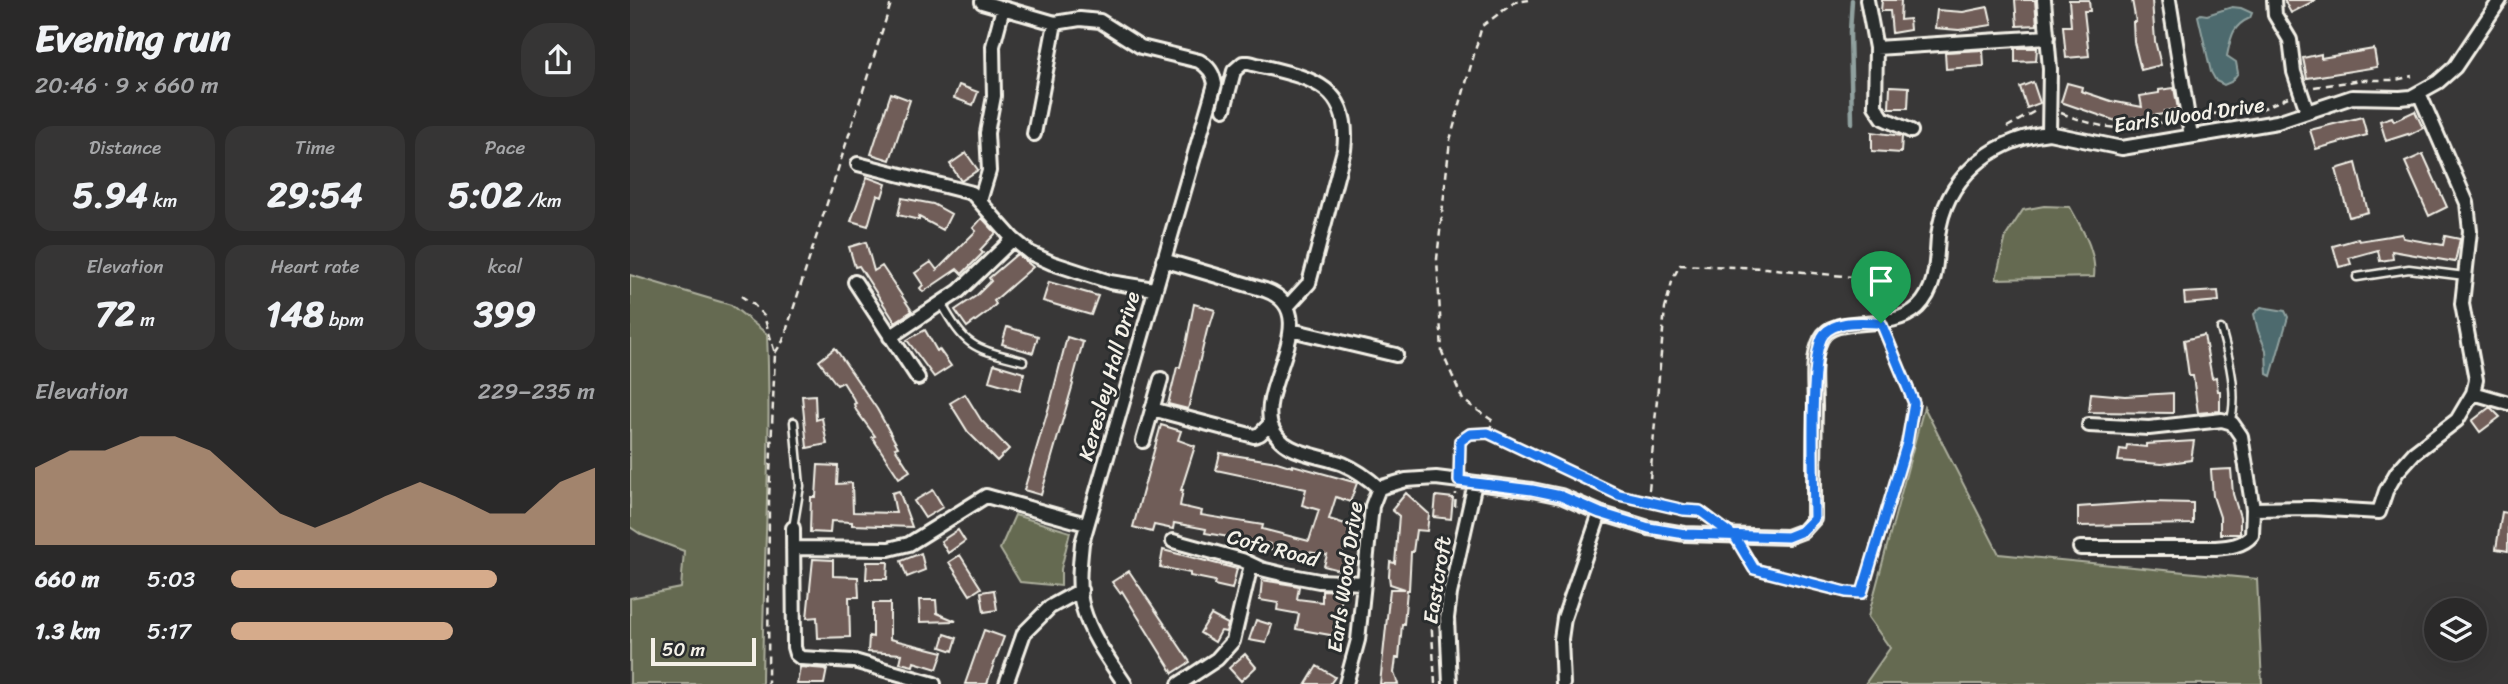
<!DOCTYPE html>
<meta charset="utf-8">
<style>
:root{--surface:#2a2929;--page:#363535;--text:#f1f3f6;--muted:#a5a6a8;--line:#464546;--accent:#d6ab8b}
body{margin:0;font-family:Sriracha,sans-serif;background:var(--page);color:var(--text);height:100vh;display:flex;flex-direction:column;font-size:26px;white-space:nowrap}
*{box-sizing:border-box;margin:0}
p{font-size:23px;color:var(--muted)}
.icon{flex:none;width:38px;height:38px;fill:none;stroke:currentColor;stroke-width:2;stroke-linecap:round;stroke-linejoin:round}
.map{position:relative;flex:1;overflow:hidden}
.drawer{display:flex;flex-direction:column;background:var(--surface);width:630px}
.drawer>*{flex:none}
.buttons{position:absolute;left:1794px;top:598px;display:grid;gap:14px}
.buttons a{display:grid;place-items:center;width:63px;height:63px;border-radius:50%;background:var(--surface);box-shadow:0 7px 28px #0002,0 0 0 2px var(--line);font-size:35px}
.scale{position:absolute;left:21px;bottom:18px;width:105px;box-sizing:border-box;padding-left:7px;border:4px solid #f4f1e8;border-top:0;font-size:19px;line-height:24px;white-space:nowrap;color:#f4f1e8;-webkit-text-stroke:5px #2a2d2e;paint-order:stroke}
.pin{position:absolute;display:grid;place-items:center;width:60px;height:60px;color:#fff;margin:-72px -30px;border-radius:50% 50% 50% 0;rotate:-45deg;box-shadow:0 0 7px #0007}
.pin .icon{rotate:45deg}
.round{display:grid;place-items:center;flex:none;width:74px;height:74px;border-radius:28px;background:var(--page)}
.headline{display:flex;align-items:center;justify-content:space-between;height:119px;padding:0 35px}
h1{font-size:38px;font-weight:800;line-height:52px}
.metrics{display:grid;grid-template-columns:repeat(3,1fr);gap:10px;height:119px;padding:7px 35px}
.metrics div{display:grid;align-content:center;border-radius:18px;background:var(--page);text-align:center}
.metrics b{font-size:35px;font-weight:800}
.metrics small{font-size:19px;font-weight:400}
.metrics p{font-size:19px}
.chart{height:196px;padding:14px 35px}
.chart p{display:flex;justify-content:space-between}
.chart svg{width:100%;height:126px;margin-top:7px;fill:var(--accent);opacity:.7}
ul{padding:0 35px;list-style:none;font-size:23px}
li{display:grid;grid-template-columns:112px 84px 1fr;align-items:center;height:52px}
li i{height:18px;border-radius:9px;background:var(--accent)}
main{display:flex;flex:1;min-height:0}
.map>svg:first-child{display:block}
.green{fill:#656b51;stroke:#acae9c;stroke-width:2}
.water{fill:#4d6b6e;stroke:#90a19f;stroke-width:2}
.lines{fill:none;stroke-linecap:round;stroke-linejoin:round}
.stream{stroke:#90a19f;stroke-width:4.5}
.building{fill:#6f5d59;stroke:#f4f1e8;stroke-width:2}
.lane-casing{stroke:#f4f1e8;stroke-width:11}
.street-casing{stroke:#f4f1e8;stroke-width:18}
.path{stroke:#f4f1e8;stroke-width:2.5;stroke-dasharray:7 5;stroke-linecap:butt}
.lane{stroke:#2a2d2e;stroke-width:6}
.street{stroke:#2a2d2e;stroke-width:12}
.route-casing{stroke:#fff;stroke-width:14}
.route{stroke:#1a73e8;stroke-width:9}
.labels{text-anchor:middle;stroke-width:6;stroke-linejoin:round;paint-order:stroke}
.street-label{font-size:21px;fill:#f4f1e8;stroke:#2a2d2e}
</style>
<main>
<section class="drawer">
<div class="headline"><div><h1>Evening run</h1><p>20:46 · 9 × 660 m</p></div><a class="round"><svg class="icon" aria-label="share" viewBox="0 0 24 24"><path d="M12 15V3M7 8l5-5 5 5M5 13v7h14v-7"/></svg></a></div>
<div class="metrics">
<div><p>Distance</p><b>5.94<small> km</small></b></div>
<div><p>Time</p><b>29:54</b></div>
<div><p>Pace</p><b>5:02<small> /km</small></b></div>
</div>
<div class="metrics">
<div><p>Elevation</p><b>72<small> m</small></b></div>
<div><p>Heart rate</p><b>148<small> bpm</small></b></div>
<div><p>kcal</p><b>399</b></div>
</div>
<div class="chart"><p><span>Elevation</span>229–235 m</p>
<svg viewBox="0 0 160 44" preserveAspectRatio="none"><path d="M0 44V17L10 11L20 11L30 6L40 6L50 11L60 22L70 33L80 38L90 33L100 27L110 22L120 27L130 33L140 33L150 22L160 17V44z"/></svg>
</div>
<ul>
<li><b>660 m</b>5:03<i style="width:73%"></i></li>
<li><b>1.3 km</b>5:17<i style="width:61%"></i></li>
</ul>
</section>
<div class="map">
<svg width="1878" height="684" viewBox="0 0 1878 684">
<rect width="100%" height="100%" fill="#383737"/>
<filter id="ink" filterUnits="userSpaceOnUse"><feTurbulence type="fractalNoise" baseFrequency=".0143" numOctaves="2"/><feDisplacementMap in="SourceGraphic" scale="14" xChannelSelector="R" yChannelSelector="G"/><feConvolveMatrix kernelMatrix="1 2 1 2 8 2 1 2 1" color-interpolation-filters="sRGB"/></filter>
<g filter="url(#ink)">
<!-- green -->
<path class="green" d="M1414,206L1440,207C1452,229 1467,252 1464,277L1366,279L1376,236L1393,210Z
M0,275L101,305L137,334C142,451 133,568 132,684H0V598L51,588L54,551L12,535L0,527Z
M1294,407L1369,554L1627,579L1632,684H1235L1260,648L1238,617Z
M385,515L440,532L431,569V586L390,582L370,549Z"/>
<!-- water -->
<path class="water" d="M1602,7L1611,8L1622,13L1620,18C1602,26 1601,37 1597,56L1606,62L1608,73L1601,82L1594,85L1586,81L1581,72L1568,16L1571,14L1577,15Z
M1631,307L1655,311L1658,317L1641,376L1637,374L1636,350L1628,331L1624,314Z"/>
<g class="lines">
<!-- stream -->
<path class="stream" d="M1222,0L1220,32L1222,123"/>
</g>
<!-- building -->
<path class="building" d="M1252,0H1271L1270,20L1279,19L1280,30L1262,33L1260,11H1251Z
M1385,0H1405L1407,25L1387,26Z
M1439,0H1459L1460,11H1454L1459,56L1436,58L1433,26H1441Z
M1502,0H1522L1525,41L1531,65L1511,70L1504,42L1503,22H1506Z
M1654,0H1686L1661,13Z
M1358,7L1362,25L1329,30L1305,28L1307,10L1333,12Z
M1385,48H1407L1406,61L1385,62Z
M1744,49L1747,67L1677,78L1673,58L1691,54V58Z
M1353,50L1354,66L1316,69L1315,52Z
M1403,82L1410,103L1397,108L1390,87Z
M1437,83L1452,87L1451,91L1481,101L1512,107L1510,96L1529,93V90L1544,88L1548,109L1534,111L1535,114L1502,118L1501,123L1483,120L1431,102Z
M329,85L348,92L343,105L324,98Z
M1260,86L1279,87L1278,108H1259Z
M261,93L280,100L260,160L241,154Z
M1785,111L1793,128L1779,135L1778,134L1756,141L1750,121L1762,117L1764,121Z
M1732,117L1737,135L1686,149L1680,130Z
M1242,132L1272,136L1271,153L1242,151Z
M336,153L348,170L331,181L320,164Z
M1793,154L1817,207L1799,216L1775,162Z
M1726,163L1738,212L1719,217L1706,169Z
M237,177L256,184L252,197L247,195L238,226L221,221Z
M272,198L303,204L321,214L313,230L289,217V220L268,215Z
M352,218L366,233L350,250L353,253L332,274L327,269L293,292L290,288L293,285L285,273L301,262L307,270L346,231L343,228Z
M1772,234L1773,238L1813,245L1815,236L1830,239L1825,262L1762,251L1763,259L1750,261L1748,250L1719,258L1721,264L1709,267L1703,246L1728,239L1729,241Z
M236,242L244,271L252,266L282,311L265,322L229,266L225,267L219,247Z
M387,254L403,267L364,301L366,304L359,311L337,327L325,310L346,296L361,281L359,278Z
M419,282L468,296L461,315L413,301Z
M1588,291L1589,301L1555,304L1554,293Z
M564,304L585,310L580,326H578L558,409L538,404L547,367H550L556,345Z
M377,327L408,336L403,353L372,344Z
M295,330L307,351L309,349L321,366L304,377L277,340Z
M1574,335L1582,378L1586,377L1588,391H1590V411L1568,413L1563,376H1559L1554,340Z
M437,337L453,342L442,383L443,384L411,495L394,490L421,400Z
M205,348L247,409L268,447L265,448L280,471L269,478L242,437L245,436L226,410L224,404L226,403L213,382L207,385L189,361Z
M364,364L394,373L390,390L359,381Z
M1461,393L1495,396L1543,393V413L1459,412Z
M335,394L351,420L379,449L367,461L338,432L320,403Z
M185,395L186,420L192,418L197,444L177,448L172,396Z
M1860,407L1870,417L1850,432L1842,421Z
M531,425L551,431L548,440L565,446L551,490H553L550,506L572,511L571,515L633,525L632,529L679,541L689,510L672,505L676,489L586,470L590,453L647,462L663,467V465L727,483L720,502L706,497L699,519L722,526L713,557L717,558L713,571L694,566L697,555L672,551L671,557L640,549L641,544L575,533L576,529L544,523L543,529L524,525L522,532L503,527Z
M1564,441L1561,460L1532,464L1488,461L1490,449L1496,450L1497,445L1516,447V444Z
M188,465L208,466L207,484L222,483L223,512L266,513L262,493L269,491L282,527L222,525V522L201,521L200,533L180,532L181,497H186Z
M1601,469L1603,494L1610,517V534H1590V517L1583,496L1581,470Z
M303,490L313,507L295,518L284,501Z
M776,493L799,514L797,531L786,530L783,552H781L779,590H777L774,624H772L769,658H766L764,673L768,684H750L760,589H775L760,584L759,576L760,562L765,563L769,516L762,510Z
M806,496L823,498L821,519L804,517Z
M1520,502L1563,503V524L1448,526V507Z
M1872,512L1878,513V551L1866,549Z
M328,530L335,541L318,553L311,541Z
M533,550L607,569L602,589L584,585L585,581L560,576V573L530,567Z
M291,553L295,570L277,577L271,561Z
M330,555L351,588L340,595L319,562Z
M183,559L203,560V576L228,577L229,597H219L220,637L188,638L187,617L177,618Z
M237,562H258L257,579H236Z
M499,571L560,662L543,673L492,591L490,593L482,582Z
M632,580L669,586L667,599L692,602V590L712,591L709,628L706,636L666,629L669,614L647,610L648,603L630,600Z
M364,590L367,610L354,612L351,592Z
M289,600H306L307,613L326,621L290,622Z
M243,603H260V639L313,652L307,669L284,662L283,666L270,663L272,654L238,652L239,636L243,637Z
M581,615L598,624L596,632L591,631L585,642L570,633Z
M626,620L642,625L636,643L619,640Z
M354,630L374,637L362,669L357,684H335Z
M315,634L327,638L323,651L311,647Z
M615,654L626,667L611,681L599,668Z
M687,666L705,677L700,684H676Z
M170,667L197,669L194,684H167Z"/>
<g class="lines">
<!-- lane casing -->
<g class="lane-casing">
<path id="lane" d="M1727,277L1779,269L1835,276
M311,303C337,349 343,348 393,361
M1591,329C1598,353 1609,398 1600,422
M163,528L170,486L164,422"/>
</g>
<!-- street casing -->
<g class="street-casing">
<path id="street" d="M1237,0L1246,48L1245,106L1253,118L1281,131
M1414,0L1420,69L1419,133
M1539,0L1561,136
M1644,0L1645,15L1660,40L1664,72L1677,111
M352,2L425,23L450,19L470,21L511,47L569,61C579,67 583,73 585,84L452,543C450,563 447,588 453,608C461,636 479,660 495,684
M1246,48L1418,37
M594,109L604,71L613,63H619C672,77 723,80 714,150L679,283L657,307
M404,134L425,23
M228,164L342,193L383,239L400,253L422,263L480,282L524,289
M350,201L359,171L357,133L364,96L363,46L373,8
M533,260L635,290C696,312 628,385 641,425C651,455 688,454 713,464C727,470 738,478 749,488
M225,282L288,378
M661,330L766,355
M260,337L329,291L383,239
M1843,393L1878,403
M522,409L624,436L630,434L640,424
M1459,425L1519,428L1592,420L1602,423L1611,436L1623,509L1682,508L1749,512L1756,491L1767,472L1784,453L1827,420L1843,393L1846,380L1832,304L1840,231L1837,203L1789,93
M513,441L531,379
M163,528L164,647L166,654L171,658L224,661L304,684
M543,541L612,560L631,569L652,574L689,581L734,583
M163,548L259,549L279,544L356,496L456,524
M1450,548H1585C1598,547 1613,546 1622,535L1623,509
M376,684L394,633L420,607L451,590
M549,684L587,659L603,641L621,565
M716,684L728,640L742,506L749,488L776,480L806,478L902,490L931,496L970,513L1019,528L1055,534L1157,537L1173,531L1184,519C1184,482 1184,445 1185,407C1185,386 1181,359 1191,339C1204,312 1260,334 1288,307C1307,288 1306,262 1308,237C1314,179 1362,139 1419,133L1492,148L1647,122L1722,97L1770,98L1781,97L1808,82L1825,67L1870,0
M820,684L817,618L820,594L845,483
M933,684L931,639L934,618L970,513"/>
</g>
<!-- path -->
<path class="path" d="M1684,87L1732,80H1766L1782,76
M1431,113C1482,132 1493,132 1546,119
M1570,114L1612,113L1634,108L1658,97
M1377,127L1407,110
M111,296L123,304L134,316L145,353L139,500L138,684
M145,353L153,341L262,0
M858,433L989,495L1054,510L1070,511L1084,522
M829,469L830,441L840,434L858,433L863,421L833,400L812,352L807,259L820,140L852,26L885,2L899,0
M1018,502L1035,308L1043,278L1050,265L1136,268L1223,277L1239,287L1246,309
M825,507L826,493
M1111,547L1124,569L1216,592L1232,593L1277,443L1284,403L1256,335
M805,684L800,598L810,574"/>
<!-- lane -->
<use href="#lane" class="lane"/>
<!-- street -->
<use href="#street" class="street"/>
</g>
</g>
<g class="lines" filter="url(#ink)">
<!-- route casing -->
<g class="route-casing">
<path id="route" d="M1251,323C1233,323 1207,319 1194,334C1178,352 1184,488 1184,519L1172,531L1157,537L1055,534L1019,528L970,513L931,496L902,490L829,481L830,441L840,434L858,433L989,495L1054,510L1070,511L1105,537L1124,569L1216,592L1232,593L1277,443L1284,403L1251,323"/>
</g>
<!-- route -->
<use href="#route" class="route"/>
</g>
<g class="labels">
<!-- street labels -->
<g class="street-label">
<text transform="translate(1559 115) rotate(-8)" y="7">Earls Wood Drive</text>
<text transform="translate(479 376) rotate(-74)" y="7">Keresley Hall Drive</text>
<text transform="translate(643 548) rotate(15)" y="7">Cofa Road</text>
<text transform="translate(715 577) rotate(-82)" y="7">Earls Wood Drive</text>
<text transform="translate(807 580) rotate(-81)" y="7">Eastcroft</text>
</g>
</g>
</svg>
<div class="buttons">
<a><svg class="icon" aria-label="layers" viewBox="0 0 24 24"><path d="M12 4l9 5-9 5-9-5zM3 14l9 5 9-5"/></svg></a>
</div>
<div class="scale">50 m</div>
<div class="pin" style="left:1251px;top:323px;background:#1e9e55"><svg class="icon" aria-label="arrive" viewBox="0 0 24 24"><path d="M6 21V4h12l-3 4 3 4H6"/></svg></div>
</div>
</main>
